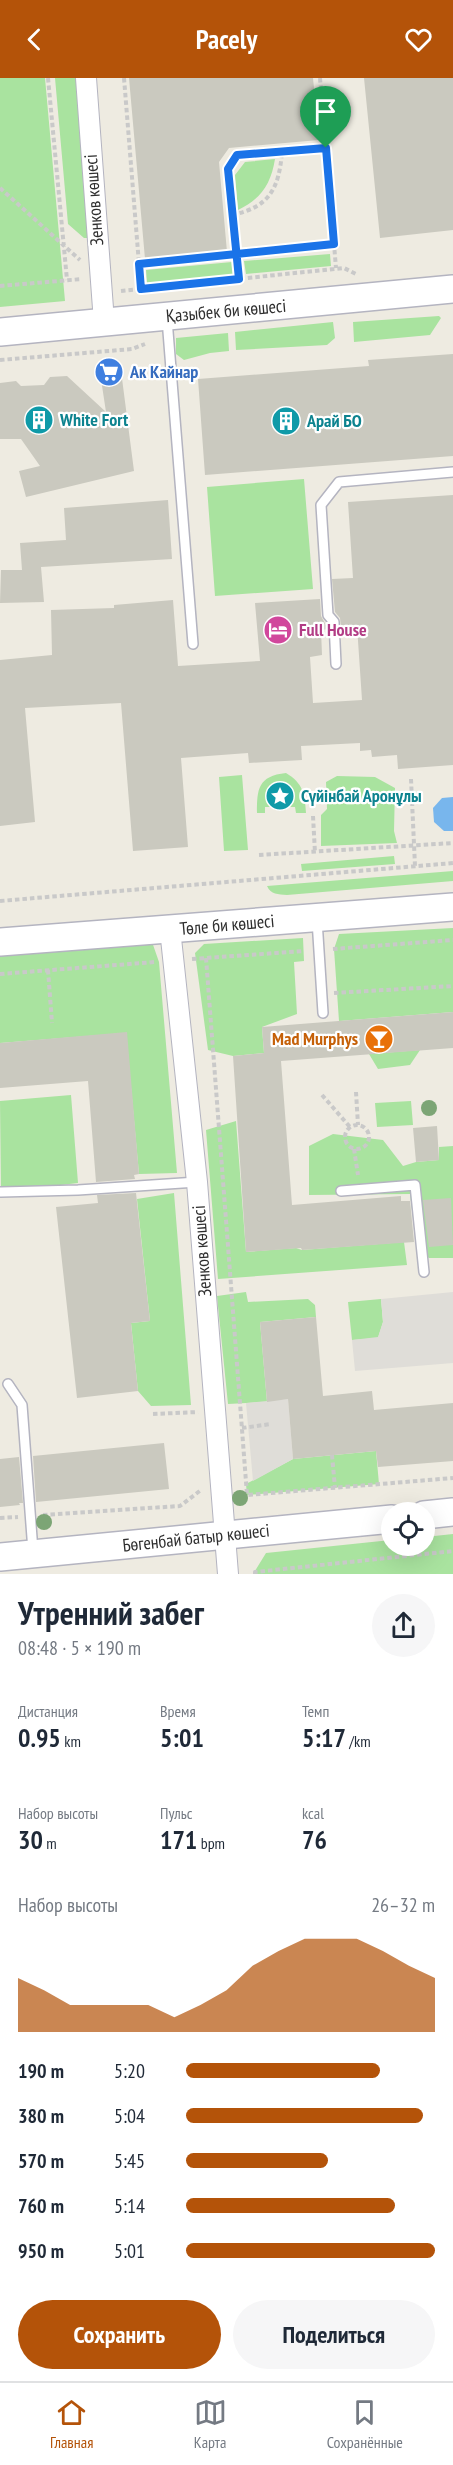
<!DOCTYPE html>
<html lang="ru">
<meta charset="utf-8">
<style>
:root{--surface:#fff;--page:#f6f6f7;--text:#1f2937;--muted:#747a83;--line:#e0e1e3;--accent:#b45309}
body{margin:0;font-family:"PT Sans Narrow",sans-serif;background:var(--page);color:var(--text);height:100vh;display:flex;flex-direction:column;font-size:22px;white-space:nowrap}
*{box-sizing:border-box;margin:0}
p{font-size:20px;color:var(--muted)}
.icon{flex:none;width:33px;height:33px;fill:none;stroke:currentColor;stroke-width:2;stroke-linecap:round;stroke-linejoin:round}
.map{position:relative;height:1496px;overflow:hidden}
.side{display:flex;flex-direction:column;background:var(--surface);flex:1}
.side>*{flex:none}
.controls{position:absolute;left:381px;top:1424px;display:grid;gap:12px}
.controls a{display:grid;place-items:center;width:54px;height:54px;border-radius:50%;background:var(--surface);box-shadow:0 6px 24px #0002;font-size:30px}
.pin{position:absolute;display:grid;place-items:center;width:51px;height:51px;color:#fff;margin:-62px -26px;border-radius:50% 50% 50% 0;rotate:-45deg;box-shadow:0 0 6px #0007}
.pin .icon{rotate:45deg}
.round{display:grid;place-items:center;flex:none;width:63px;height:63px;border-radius:32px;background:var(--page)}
.headline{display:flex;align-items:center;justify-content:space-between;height:102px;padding:0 18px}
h1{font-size:33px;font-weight:700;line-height:45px}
.stats{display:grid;grid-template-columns:repeat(3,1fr);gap:9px;height:102px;padding:6px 18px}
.stats div{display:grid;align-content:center}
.stats b{font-size:26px;font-weight:700}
.stats small{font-size:16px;font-weight:400}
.stats p{font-size:16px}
.chart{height:168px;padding:12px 18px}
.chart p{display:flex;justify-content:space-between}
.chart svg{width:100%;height:108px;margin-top:6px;fill:var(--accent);opacity:.7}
.primary-button{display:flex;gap:12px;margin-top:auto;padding:12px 18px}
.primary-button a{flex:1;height:69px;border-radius:36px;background:var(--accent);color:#fff;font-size:24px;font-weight:700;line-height:69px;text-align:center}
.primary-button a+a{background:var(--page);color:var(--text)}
ul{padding:0 18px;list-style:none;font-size:20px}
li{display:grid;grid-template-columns:96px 72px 1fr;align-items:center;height:45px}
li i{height:15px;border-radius:8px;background:var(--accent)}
header{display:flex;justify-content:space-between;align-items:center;height:78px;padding:0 18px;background:var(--accent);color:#fff;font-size:27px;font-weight:700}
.menu{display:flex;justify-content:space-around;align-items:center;height:84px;border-top:2px solid var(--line);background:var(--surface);font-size:16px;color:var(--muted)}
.menu a{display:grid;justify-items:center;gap:3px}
.menu .current{color:var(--accent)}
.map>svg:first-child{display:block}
.green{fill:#a9e39f}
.plaza{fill:#dfddd8}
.water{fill:#78b6ed}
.building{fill:#cac9bf}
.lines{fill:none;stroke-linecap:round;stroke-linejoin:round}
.lane-casing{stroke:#b4b4c0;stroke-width:12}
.street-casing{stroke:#b4b4c0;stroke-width:22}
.secondary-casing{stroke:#b4b4c0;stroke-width:30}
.path{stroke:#c9c9c9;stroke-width:4;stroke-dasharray:4.5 3;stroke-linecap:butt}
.lane{stroke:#fff;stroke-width:9}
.street{stroke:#fff;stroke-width:20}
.secondary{stroke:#fff;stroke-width:27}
.tree{fill:#7ca575}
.route-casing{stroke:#fff;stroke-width:12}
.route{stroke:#1a73e8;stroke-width:8}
.labels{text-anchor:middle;stroke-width:4.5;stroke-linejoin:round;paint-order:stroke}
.street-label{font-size:18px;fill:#2e2e2e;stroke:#fff}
.shop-label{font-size:18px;font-weight:bold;fill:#366cbe;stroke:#fff;text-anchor:start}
.culture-label{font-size:18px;font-weight:bold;fill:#0d838f;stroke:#fff;text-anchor:start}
.hotel-label{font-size:18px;font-weight:bold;fill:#b23c85;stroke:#fff;text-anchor:start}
.food-label{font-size:18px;font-weight:bold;fill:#c56008;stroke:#fff;text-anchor:end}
</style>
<header><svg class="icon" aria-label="back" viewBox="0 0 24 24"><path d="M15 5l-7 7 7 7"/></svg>Pacely<svg class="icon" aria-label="heart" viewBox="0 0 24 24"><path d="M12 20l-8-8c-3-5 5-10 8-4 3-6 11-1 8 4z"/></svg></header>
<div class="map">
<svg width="453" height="1496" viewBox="0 0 453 1496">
<rect width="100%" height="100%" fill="#eeebe1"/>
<!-- green -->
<path class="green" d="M0,0H45L65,223L0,229Z
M55,0H77L91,160H84L68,146Z
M275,81C271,106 261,121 238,132L235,97L245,84Z
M330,176L331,188L246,196L244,183Z
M232,184L233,197L147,205L146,192Z
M439,238L441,240L430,257L354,264L353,244Z
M333,244L335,260L327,267L236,272L235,254Z
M228,255L229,273L210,275L184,282L176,276V260Z
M304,401L313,511L215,518L207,409Z
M286,695C303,705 305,716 306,735H296L295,729H287L286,713L274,714L275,729H265V735H257C257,711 258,698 286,695Z
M242,697L248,772L224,773L219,699Z
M337,698L375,699L395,710L394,753L397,765L321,768V737L327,731L326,704Z
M394,778L395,786L302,793L301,786Z
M453,793V803L287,817C278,816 271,817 267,808Z
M453,850V934L339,943L334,871L339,856Z
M303,860L304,883L294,884L297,936L262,949L264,975L233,978L208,972L195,875L204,866Z
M151,861L159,884L177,1095L139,1096L126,955L0,965V873Z
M420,972L410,987L378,991L369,976Z
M71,1017L78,1105L1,1114L0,1023Z
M411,1023L413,1047L377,1049L375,1025Z
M236,1043L246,1174L296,1170L302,1172L404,1164L407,1187L218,1201L206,1052Z
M333,1056L383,1062L403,1088L416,1084L439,1082V1069L453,1068V1180H429L417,1172L410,1116L309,1117V1068Z
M174,1115L191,1327L151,1328L138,1313L131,1245L150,1243L137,1121Z
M246,1214L248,1224L308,1221L315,1227L316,1239L260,1244L267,1324L228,1326L217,1218Z
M381,1221L383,1244L378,1260L352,1262L348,1224Z
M376,1373L379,1406L247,1417L246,1406L293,1381Z
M453,1456V1496H253L266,1475L391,1462L392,1467H424L425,1459Z"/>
<!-- plaza -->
<path class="plaza" d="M453,1214V1285L355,1293L352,1262L378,1259L383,1244L381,1221Z
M288,1321L293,1381L253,1403L246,1325Z"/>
<!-- water -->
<path class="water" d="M453,719V753H444L434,744L433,730L442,720Z"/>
<!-- building -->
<path class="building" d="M129,0H313L319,62L229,70L219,84L227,174L145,181Z
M364,0H453V152L380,160Z
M453,276V378L205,397L198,301L369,288L368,282Z
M120,285L134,393L26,419L19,393L40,388L21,361H0V305L16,303L21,308L44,307L50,299L67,298L106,334L99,288Z
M453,417V687L398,691L397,677L372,679L371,672L360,673V665L301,668L302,682L249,685L248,675L181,680L188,769L133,773L121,625L25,630L35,744L0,748V582L52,577L51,532L114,530V527L173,522L178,588L260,583L255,525L320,521L321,538L328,551L321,552L322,577L310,579L313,625L362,622L357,548L341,550L340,540L335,534L332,501L353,500L348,424Z
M168,422L172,481L41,489L44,524L0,525L1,492H22L20,465L66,462L64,430Z
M453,934V970L281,983L292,1127L401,1118V1123H410L414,1164L302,1172L301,1170L246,1174L233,978L264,975L262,949Z
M127,954L139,1096L134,1097L135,1101L96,1104L88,1003L0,1010V965Z
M437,1048L439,1082L416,1084L413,1050Z
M136,1115L150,1243L131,1245L138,1313L77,1320L56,1129L98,1125L97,1117Z
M451,1120L453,1167L429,1169L423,1122Z
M316,1239L323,1318L372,1313L374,1332L453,1325V1383L378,1389L376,1373L293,1381L288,1321L267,1324L260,1244Z
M164,1365L169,1411L36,1424L33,1378Z
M19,1379L23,1425H19L20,1427L0,1429V1381Z"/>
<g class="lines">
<!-- lane casing -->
<g class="lane-casing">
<path id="lane" d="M167,241L193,566
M336,586L334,544L328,537L321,427L339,404L453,394
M317,842L323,935
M341,1113L415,1107L424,1194
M1,1114L78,1112L197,1104
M8,1306L22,1327L33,1473"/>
</g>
<!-- street casing -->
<g class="street-casing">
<path id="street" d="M86,0L104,244
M170,851L197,1104L228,1496"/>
</g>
<!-- secondary casing -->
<g class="secondary-casing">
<path id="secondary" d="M0,254L453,211
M0,864L453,829
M424,1437L453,1434
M0,1479L392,1441"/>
</g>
<!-- path -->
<path class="path" d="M48,0L67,202
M124,0L141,211
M320,0L336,190
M0,110L80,182
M232,137C270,129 279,110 282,74
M139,186L334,166
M239,201L228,91L237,77L326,70
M0,208L82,201
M121,213L344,190L356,196
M0,282L132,271L145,266
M411,701L415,788
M313,738L315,775
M259,777L453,765
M0,823L453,785
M333,871L453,862
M206,880L247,1417L453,1400
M192,881L304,873
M48,892L52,945
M0,896L155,884
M334,915L453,908
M356,1014L358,1047
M322,1017L350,1049
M345 1059a12 12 0 1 1 24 0a12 12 0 1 1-24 0Z
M354,1071L358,1097
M153,1336L198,1334
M242,1350L271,1346
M332,1377L335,1410
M43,1437L180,1428L201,1412
M0,1440L18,1439
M255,1496V1494L453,1473"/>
<!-- lane -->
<use href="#lane" class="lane"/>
<!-- street -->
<use href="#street" class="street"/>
<!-- secondary -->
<use href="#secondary" class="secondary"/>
</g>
<!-- trees -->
<g class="tree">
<circle cx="429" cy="1030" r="8"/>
<circle cx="240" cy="1420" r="8"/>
<circle cx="44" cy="1444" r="8"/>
</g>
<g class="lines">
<!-- route casing -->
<g class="route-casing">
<path id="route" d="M326,70L237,77L228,91L239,201L141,211L139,186L334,166L326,70"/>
</g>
<!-- route -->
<use href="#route" class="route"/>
</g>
<!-- icons -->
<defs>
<g id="supermarket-disc" transform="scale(1.5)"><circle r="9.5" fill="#3f7fe0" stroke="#fff"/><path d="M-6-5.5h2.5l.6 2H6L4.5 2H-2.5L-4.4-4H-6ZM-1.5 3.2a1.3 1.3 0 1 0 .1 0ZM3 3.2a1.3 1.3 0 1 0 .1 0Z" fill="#fff"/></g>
<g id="building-disc" transform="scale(1.5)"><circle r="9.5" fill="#0f9aa8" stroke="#fff"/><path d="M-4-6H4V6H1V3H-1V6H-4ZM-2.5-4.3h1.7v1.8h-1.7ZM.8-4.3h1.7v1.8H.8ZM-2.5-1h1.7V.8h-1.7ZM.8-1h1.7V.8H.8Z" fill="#fff"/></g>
<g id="hotel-disc" transform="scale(1.5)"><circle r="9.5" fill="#d1479c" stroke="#fff"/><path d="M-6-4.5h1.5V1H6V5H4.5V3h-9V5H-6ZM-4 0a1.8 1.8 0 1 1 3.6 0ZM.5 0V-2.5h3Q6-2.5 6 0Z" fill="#fff"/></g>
<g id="sight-disc" transform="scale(1.5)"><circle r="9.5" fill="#0f9aa8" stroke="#fff"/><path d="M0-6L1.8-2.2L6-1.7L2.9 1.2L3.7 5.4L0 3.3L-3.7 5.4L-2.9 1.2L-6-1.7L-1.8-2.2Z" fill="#fff"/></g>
<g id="bar-disc" transform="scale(1.5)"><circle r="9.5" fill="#e8710a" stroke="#fff"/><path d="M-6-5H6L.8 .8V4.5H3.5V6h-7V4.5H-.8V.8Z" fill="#fff"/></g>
</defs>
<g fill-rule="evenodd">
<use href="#supermarket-disc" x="109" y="294"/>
<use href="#building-disc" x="39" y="342"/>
<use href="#building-disc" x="286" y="343"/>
<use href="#hotel-disc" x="278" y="552"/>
<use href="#sight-disc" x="280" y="718"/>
<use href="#bar-disc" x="379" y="961"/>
</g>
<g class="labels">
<!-- street labels -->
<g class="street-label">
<text transform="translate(94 122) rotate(-94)" y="6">Зенков көшесі</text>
<text transform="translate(226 233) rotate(-5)" y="6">Қазыбек би көшесі</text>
<text transform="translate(227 847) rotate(-5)" y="6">Төле би көшесі</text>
<text transform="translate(202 1173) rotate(-94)" y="6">Зенков көшесі</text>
<text transform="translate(196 1460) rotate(-6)" y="6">Бөгенбай батыр көшесі</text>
</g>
<!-- shop labels -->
<g class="shop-label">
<text x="130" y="300">Ак Кайнар</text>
</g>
<!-- culture labels -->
<g class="culture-label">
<text x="60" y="348">White Fort</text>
<text x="307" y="349">Арай БО</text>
<text x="301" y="724">Сүйінбай Аронұлы</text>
</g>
<!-- hotel labels -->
<g class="hotel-label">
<text x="299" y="558">Full House</text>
</g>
<!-- food labels -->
<g class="food-label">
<text x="358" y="967">Mad Murphys</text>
</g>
</g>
</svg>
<div class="controls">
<a><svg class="icon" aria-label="locate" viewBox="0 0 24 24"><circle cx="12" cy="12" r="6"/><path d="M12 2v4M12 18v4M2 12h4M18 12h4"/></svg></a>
</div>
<div class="pin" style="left:326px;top:70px;background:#1e9e55"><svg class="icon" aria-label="arrive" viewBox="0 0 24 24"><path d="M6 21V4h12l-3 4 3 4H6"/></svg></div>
</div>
<section class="side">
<div class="headline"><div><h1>Утренний забег</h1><p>08:48 · 5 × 190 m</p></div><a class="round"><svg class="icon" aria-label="share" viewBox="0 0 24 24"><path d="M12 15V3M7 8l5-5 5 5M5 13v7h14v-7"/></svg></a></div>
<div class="stats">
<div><p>Дистанция</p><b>0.95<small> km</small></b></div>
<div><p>Время</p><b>5:01</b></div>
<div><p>Темп</p><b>5:17<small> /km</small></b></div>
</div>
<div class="stats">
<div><p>Набор высоты</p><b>30<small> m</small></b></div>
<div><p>Пульс</p><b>171<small> bpm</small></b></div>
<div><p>kcal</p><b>76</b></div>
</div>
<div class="chart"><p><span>Набор высоты</span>26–32 m</p>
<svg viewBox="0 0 160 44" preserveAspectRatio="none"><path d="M0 44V22L10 27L20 33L30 33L40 33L50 33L60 38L70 33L80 27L90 17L100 11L110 6L120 6L130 6L140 11L150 17L160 22V44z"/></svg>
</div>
<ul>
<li><b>190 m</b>5:20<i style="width:78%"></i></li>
<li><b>380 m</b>5:04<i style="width:95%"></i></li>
<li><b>570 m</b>5:45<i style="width:57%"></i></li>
<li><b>760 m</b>5:14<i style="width:84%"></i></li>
<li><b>950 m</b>5:01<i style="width:100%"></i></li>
</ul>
<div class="primary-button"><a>Сохранить</a><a>Поделиться</a></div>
</section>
<nav class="menu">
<a class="current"><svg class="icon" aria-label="home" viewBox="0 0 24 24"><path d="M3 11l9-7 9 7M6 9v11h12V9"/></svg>Главная</a>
<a><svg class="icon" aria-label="map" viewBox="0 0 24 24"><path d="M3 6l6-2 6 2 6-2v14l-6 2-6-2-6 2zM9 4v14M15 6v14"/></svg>Карта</a>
<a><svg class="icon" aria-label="saved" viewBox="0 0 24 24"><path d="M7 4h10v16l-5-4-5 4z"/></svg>Сохранённые</a>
</nav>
